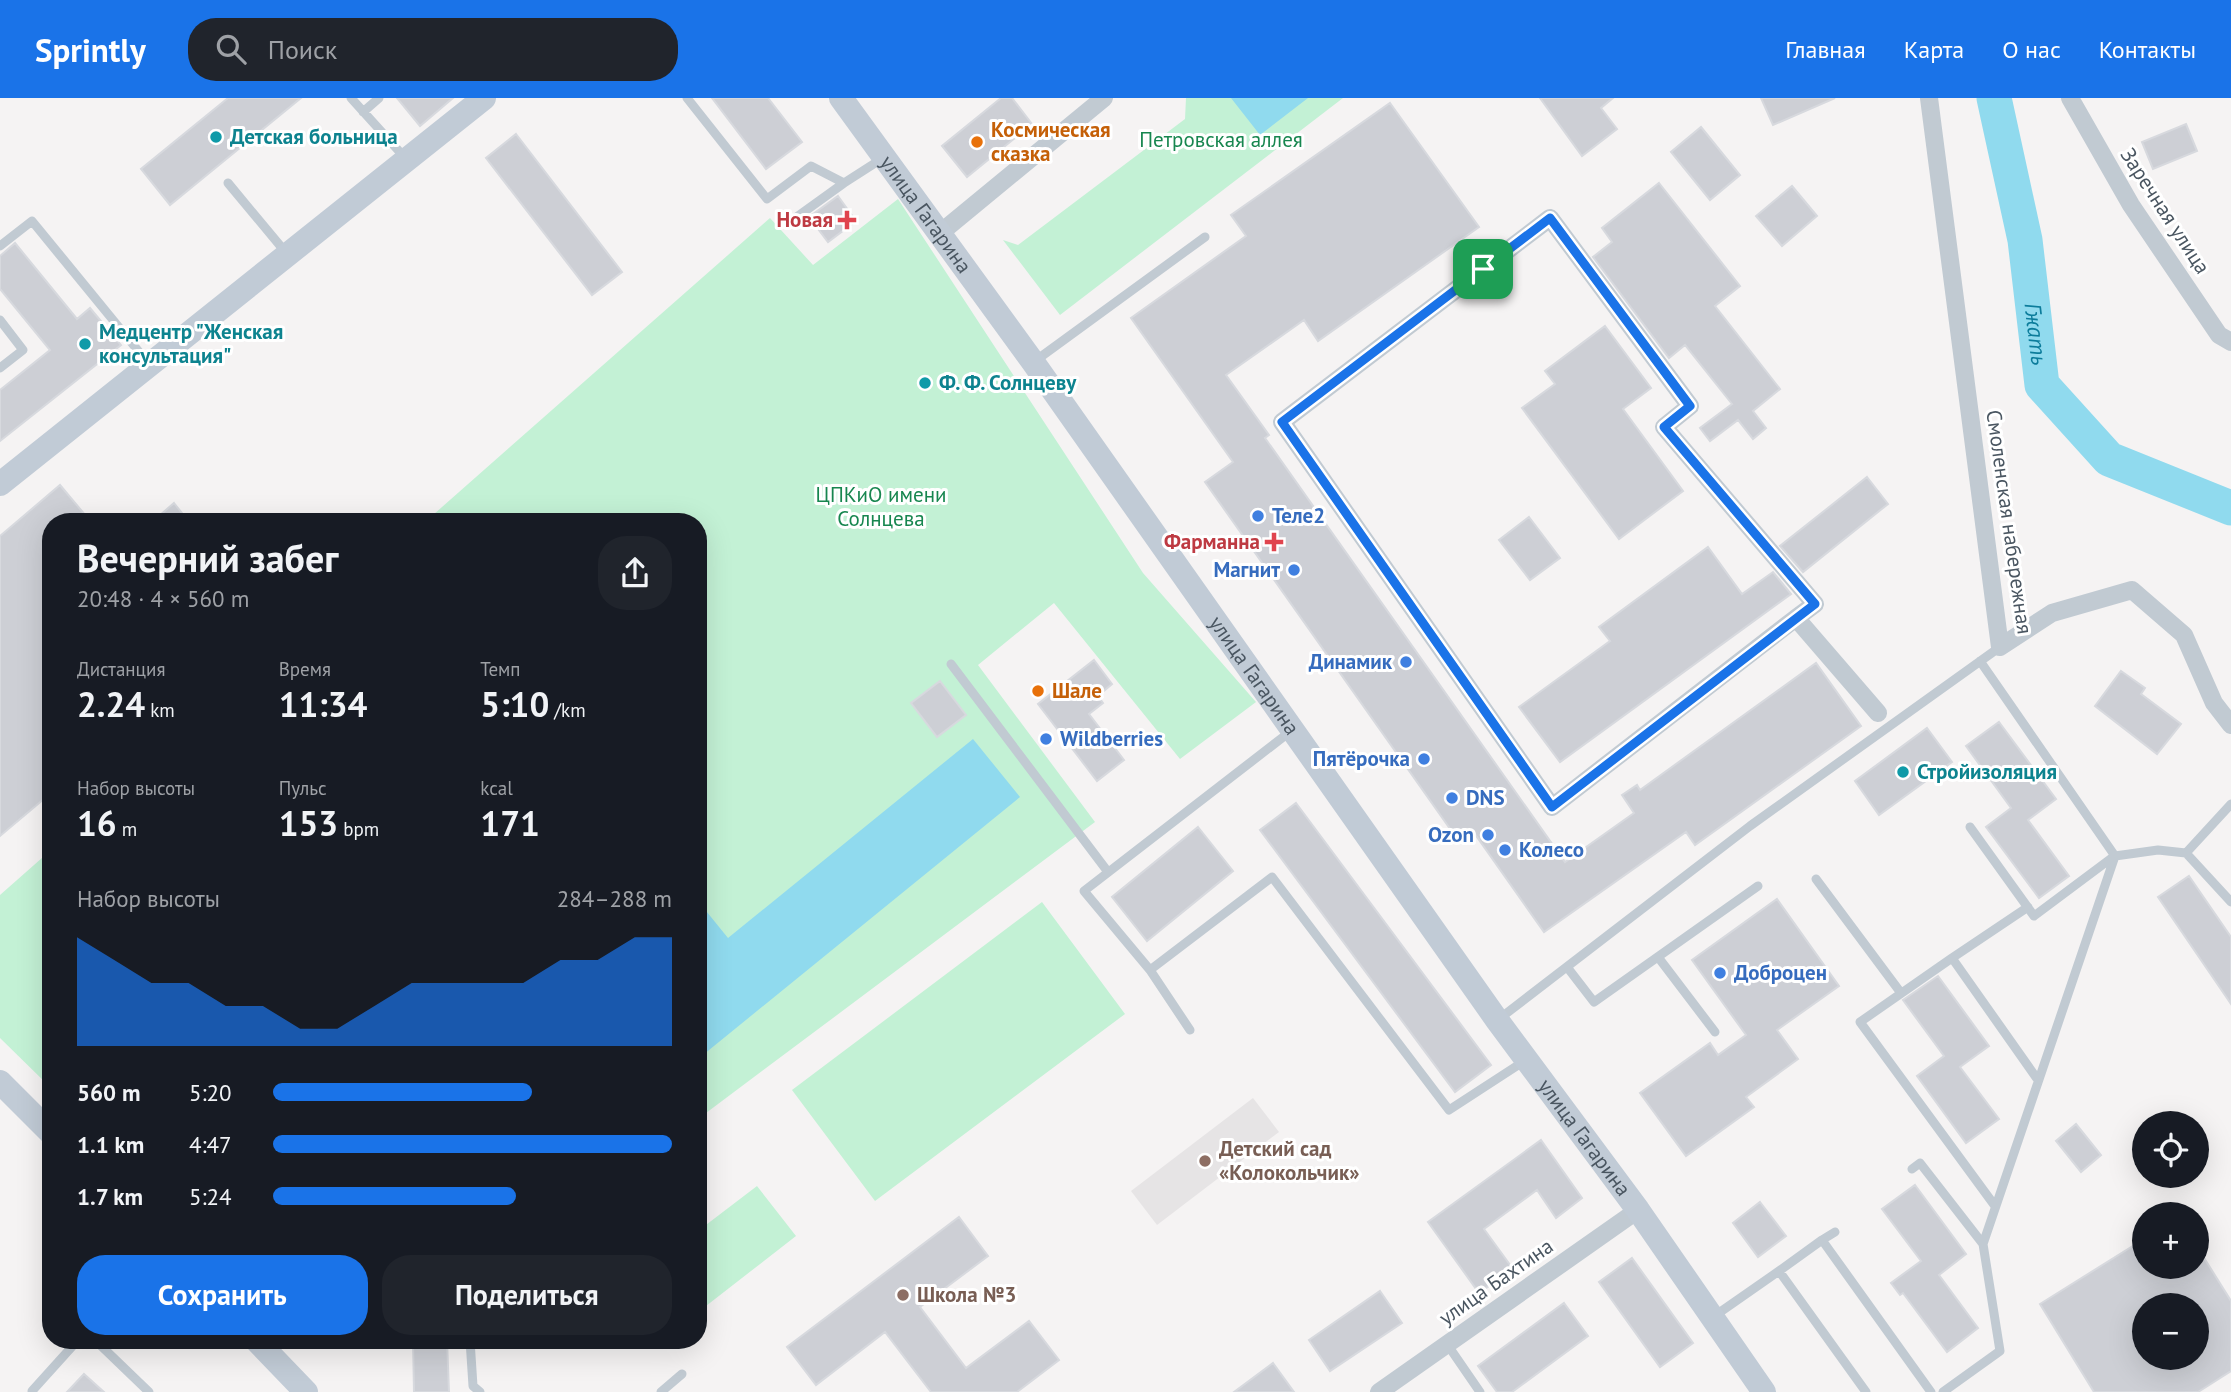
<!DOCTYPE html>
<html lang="ru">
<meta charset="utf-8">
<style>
:root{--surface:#171b24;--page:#20242c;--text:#f1f3f6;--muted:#9ea1a6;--accent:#1a73e8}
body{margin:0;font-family:"PT Sans",sans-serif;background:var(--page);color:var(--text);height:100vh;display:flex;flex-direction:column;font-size:26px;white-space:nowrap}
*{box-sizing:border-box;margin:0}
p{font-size:23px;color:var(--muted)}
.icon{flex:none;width:38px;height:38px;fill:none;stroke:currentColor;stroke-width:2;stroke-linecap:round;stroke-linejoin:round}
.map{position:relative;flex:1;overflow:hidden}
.panel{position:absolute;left:42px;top:415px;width:665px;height:836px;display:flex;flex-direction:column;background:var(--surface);border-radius:28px;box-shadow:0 7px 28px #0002}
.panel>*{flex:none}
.fabs{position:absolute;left:2132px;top:1013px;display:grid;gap:14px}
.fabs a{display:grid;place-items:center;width:77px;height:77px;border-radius:50%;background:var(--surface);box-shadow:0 7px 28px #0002;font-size:35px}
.pin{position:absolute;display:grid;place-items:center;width:60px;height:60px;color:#fff;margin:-30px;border-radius:14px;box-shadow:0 4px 10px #0006}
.round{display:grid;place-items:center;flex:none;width:74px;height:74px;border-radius:28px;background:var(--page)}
.headline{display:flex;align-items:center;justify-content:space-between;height:119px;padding:0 35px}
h1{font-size:38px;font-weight:700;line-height:52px}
.figures{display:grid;grid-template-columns:repeat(3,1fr);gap:10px;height:119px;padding:7px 35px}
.figures div{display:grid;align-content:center}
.figures b{font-size:35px;font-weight:700}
.figures small{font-size:19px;font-weight:400}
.figures p{font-size:19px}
.chart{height:196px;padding:14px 35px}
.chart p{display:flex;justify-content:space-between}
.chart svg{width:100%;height:126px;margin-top:7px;fill:var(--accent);opacity:.7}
.primary-button{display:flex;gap:14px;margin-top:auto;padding:14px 35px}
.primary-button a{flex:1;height:80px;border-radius:28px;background:var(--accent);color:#fff;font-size:28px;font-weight:700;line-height:80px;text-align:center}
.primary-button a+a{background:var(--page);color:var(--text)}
ul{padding:0 35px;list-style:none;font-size:23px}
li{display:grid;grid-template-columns:112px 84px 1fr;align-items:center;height:52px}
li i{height:18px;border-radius:9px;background:var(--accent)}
header{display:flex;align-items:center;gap:42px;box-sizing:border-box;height:98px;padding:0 35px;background:var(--accent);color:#fff}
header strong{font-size:33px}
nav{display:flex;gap:38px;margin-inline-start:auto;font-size:24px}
.search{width:490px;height:63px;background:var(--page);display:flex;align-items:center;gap:18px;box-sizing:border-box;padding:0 24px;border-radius:28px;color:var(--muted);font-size:26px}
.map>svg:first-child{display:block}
.education{fill:#e6e4e5}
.green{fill:#c3f1d5}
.water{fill:#90daee}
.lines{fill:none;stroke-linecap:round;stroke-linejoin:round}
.river{stroke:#90daee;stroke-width:35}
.building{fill:#cdcfd5;stroke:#d7d9de;stroke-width:2;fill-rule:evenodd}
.lane{stroke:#c1cad2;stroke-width:9}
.street{stroke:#c1cad2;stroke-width:18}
.secondary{stroke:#c1cbd6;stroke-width:24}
.route-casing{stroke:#fff;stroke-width:14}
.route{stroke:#1a73e8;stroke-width:9}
.culture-dot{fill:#0f9aa8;stroke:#fff;stroke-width:2.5}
.food-dot{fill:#e8710a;stroke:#fff;stroke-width:2.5}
.health-dot{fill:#e0444e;stroke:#fff;stroke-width:2.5}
.shop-dot{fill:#3f7fe0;stroke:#fff;stroke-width:2.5}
.education-dot{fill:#8d6e63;stroke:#fff;stroke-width:2.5}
.labels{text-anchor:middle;stroke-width:6;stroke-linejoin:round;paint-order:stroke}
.food-label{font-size:21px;font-weight:bold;fill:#c56008;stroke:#fff;text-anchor:start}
.culture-label{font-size:21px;font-weight:bold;fill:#0d838f;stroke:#fff;text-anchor:start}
.park-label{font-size:21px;fill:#17864f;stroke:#fff}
.street-label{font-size:21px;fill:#4a5661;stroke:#fff}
.health-label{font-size:21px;font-weight:bold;fill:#be3a42;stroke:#fff;text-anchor:end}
.shop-label{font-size:21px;font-weight:bold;fill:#366cbe;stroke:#fff;text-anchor:start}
.education-label{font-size:21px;font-weight:bold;fill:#785e54;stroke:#fff;text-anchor:start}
.water-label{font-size:23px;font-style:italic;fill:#0c7c9b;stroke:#fff}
</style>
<header>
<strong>Sprintly</strong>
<div class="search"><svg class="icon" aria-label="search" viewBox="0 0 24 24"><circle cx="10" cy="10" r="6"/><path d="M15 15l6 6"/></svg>Поиск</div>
<nav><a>Главная</a><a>Карта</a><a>О нас</a><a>Контакты</a></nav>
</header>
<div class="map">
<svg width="2231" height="1294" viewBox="0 0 2231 1294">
<rect width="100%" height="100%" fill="#f5f3f3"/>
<!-- education -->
<path class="education" d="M1253,1000L1279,1034L1157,1127L1131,1093Z"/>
<!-- green -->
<path class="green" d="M1186,0H1343L1060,217L1003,142L1018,147L1185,21Z
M898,101L1143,475L1256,604L1180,661L1054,505L978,567L1095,724L698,1021V424H425L770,120L813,167Z
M51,752V990L0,940V797Z
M1042,804L1125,916L875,1103L792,992Z
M757,1088L796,1138L706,1208L698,1198V1133Z"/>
<!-- water -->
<path class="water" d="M1231,0H1308L1260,37Z
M973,641L1020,699L698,961V803L728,840Z"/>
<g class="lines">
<!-- river -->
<path class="river" id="s1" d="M1994,0L2025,142L2042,287L2109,361L2231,410"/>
</g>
<!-- building -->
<path class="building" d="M228,0H301L170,107L141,71Z
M397,0H453L420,28Z
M712,0H768L802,44L766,71Z
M1001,0H1012L1032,26L967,79L942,48Z
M1540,0H1613L1601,10L1617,31L1582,58Z
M1761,0H1835L1773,27Z
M1390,5L1479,129L1318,243L1304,222L1226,277L1269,337L1265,340L1565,764L1634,715L1622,697L1637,687L1640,692L1816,565L1861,628L1695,747L1686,734L1544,834L1472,732L1458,742L1205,384L1233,364L1131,220L1246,138L1231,117Z
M2186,26L2197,53L2153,71L2142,44Z
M1701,29L1740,77L1710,102L1671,54Z
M516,36L622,174L592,197L486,60Z
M1659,85L1740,188L1715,208L1780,291L1753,313L1766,330L1753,341L1738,322L1710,343L1700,330L1732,306L1685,247L1669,260L1593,159L1612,144L1602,130Z
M1792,88L1817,118L1782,148L1756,118Z
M838,98L856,123L828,144L809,119Z
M15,145L77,221L90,210L121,247L0,343V292L50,252L0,191V158Z
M1605,228L1651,290L1623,311L1683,393L1619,441L1522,310L1555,286L1545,273Z
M1867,379L1888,406L1803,474L1780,448Z
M60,387L91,424H51V695L0,738V438Z
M174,405L189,424H152Z
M1529,419L1560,460L1530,482L1499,442Z
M1708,449L1742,496L1773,474L1791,496L1560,664L1519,609L1610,543L1599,529Z
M1094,562L1112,586L1098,598L1103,605L1089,616L1124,662L1097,683L1038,606Z
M2121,573L2145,590L2141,596L2181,626L2157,656L2095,608Z
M940,583L966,617L937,639L911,605Z
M1999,624L2056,701L2028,722L2069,778L2039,800L1986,729L2011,710L1966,648Z
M1927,630L1952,664L1879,717L1855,683Z
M1296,705L1491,967L1455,994L1260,732Z
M1198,729L1233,773L1147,843L1112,799Z
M2189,778L2231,839V906L2158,799Z
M1777,801L1839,888L1777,932L1798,961L1746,999L1754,1009L1686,1058L1640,995L1710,945L1718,957L1746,937L1692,862Z
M1938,878L1989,948L1960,969L1999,1021L1966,1045L1917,978L1944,958L1903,902Z
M2076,1026L2101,1057L2081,1074L2056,1043Z
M1541,1042L1582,1100L1556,1120L1537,1092L1484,1131L1513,1171L1479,1195L1428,1124Z
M1915,1087L1966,1156L1939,1177L1978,1230L1947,1254L1903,1195L1900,1197L1891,1185L1921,1163L1882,1111Z
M1760,1104L1786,1138L1758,1159L1733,1125Z
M959,1119L988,1158L920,1209L966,1270L1029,1223L1059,1262L1017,1294H931L885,1234L816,1287L787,1249Z
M2144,1141V1169H2196V1147L2231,1203V1273L2198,1294H2094L2040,1206ZM2144,1208H2196V1260H2144Z
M1632,1160L1693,1245L1660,1269L1599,1184Z
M1380,1193L1402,1225L1330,1273L1309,1242Z
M1564,1205L1588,1238L1512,1294H1497L1478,1268Z
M413,1242H447L449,1294H414Z
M1273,1265L1294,1294H1234Z
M84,1276L104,1294H67Z"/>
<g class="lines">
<!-- lane -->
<path class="lane" d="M351,0L407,62
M687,0L767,101L811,68L844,85L883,60
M363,14L379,0
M228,85L287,156
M787,126L844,85
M0,148L32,123L149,266
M0,222L23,252L0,270
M1035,263L1205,139
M1980,563L2115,758L2158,752L2186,755L2231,804
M951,566L1108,774
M1291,633L1084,793L1150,872L1272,779L1449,1012L1526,962
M1970,729L2034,818L2113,759
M2186,755L2231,706
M1816,781L1901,895
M1658,859L1715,934
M1952,860L2028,809
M1567,869L1594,904L1758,788
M1150,872L1190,932
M1499,921L1750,728L2000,549
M1912,1071L1920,1065L1983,1146L2000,1253L1943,1294
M1995,1108L1860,924L1952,860L2038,982
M1822,1142L1835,1134
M1983,1146L2115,758
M1779,1173L1822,1142L1931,1294
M1713,1219L1779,1173L1866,1294
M95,1242L149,1294
M470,1242L473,1288L480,1294
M1447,1246L1480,1294
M32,1293L78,1242
M661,1294L682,1276"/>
<!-- street -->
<path class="street" d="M1929,0L2000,549L2052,515L2132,492L2184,537L2214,605L2231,627
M2070,0L2131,107L2219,237L2231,244
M939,136L1104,0
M1796,520L1815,506L1664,329L1690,308L1550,120L1282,324L1552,709L1796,520L1878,615
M1379,1294L1638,1112"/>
<!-- secondary -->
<g class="secondary">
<path id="s2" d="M841,0L1033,264L1497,922L1638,1112L1764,1294"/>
<path d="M0,386L484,0"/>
<path d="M0,984L51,1035"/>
<path d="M256,1242L306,1294"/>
</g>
</g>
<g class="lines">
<!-- route casing -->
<g class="route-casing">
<path id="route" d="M1550,120L1690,308L1664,329L1815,506L1552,709L1282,324Z"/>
</g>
<!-- route -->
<use href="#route" class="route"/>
</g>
<!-- markers -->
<g class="culture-dot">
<circle cx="216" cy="39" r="7"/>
<circle cx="85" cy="246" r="7"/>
<circle cx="925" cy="285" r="7"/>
<circle cx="1903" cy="674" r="7"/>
</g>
<g class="food-dot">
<circle cx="977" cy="44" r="7"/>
<circle cx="1038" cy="593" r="7"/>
</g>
<g class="health-dot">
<path d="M843.5 111.5h7v7h7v7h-7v7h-7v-7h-7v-7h7z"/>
<path d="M1270.5 433.5h7v7h7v7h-7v7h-7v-7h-7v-7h7z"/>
</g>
<g class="shop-dot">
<circle cx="1258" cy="418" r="7"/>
<circle cx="1294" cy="472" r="7"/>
<circle cx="1406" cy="564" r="7"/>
<circle cx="1046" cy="641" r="7"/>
<circle cx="1424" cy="661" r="7"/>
<circle cx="1452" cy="700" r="7"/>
<circle cx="1488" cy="737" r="7"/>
<circle cx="1505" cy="752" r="7"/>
<circle cx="1720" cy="875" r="7"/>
</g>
<g class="education-dot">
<circle cx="1205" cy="1063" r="7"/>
<circle cx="903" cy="1197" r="7"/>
</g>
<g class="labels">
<!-- food labels -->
<g class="food-label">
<text x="991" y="39">Космическая<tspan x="991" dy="24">сказка</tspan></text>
<text x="1052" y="600">Шале</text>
</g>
<!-- culture labels -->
<g class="culture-label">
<text x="230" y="46">Детская больница</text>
<text x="99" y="241">Медцентр "Женская<tspan x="99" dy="24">консультация"</tspan></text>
<text x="939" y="292">Ф. Ф. Солнцеву</text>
<text x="1917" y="681">Стройизоляция</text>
</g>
<!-- park labels -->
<g class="park-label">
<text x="1221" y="49">Петровская аллея</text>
<text x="881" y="404">ЦПКиО имени<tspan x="881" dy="24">Солнцева</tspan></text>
</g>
<!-- street labels -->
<g class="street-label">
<text transform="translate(2165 113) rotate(57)" y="7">Заречная улица</text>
<text dy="7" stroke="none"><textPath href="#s2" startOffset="144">улица Гагарина</textPath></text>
<text transform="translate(2009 424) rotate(82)" y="7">Смоленская набережная</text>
<text dy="7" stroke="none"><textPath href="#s2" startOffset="710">улица Гагарина</textPath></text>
<text dy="7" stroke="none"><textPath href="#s2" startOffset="1278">улица Гагарина</textPath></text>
<text transform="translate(1496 1184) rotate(-35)" y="7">улица Бахтина</text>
</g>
<!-- health labels -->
<g class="health-label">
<text x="833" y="129">Новая</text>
<text x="1260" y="451">Фарманна</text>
</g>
<!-- shop labels -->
<g class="shop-label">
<text x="1272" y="425">Теле2</text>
<text x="1280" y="479" text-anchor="end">Магнит</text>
<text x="1392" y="571" text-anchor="end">Динамик</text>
<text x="1060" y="648">Wildberries</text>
<text x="1410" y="668" text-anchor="end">Пятёрочка</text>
<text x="1466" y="707">DNS</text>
<text x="1474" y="744" text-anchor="end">Ozon</text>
<text x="1519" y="759">Колесо</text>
<text x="1734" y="882">Доброцен</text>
</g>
<!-- education labels -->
<g class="education-label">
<text x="1219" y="1058">Детский сад<tspan x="1219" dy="24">«Колокольчик»</tspan></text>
<text x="917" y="1204">Школа №3</text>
</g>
<!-- water labels -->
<g class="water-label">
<text dy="8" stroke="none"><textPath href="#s1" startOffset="240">Гжать</textPath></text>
</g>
</g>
</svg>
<div class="fabs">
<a><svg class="icon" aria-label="locate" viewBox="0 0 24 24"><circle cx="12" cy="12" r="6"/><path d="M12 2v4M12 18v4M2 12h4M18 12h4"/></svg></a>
<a>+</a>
<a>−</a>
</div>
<div class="pin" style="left:1483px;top:171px;background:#1e9e55"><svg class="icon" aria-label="arrive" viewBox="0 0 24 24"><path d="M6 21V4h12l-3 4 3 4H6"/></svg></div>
<section class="panel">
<div class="headline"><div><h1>Вечерний забег</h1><p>20:48 · 4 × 560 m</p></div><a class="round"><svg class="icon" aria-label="share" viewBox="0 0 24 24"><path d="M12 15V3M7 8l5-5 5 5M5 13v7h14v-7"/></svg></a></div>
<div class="figures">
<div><p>Дистанция</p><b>2.24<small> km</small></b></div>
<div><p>Время</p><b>11:34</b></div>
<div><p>Темп</p><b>5:10<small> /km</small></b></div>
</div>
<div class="figures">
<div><p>Набор высоты</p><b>16<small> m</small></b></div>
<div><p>Пульс</p><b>153<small> bpm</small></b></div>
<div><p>kcal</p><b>171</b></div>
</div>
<div class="chart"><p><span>Набор высоты</span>284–288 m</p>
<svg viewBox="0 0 160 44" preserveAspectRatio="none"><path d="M0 44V6L10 14L20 22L30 22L40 30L50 30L60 38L70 38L80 30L90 22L100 22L110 22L120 22L130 14L140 14L150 6L160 6V44z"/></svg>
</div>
<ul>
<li><b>560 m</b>5:20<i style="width:65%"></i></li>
<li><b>1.1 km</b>4:47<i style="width:100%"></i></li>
<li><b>1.7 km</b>5:24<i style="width:61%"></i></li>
</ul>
<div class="primary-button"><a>Сохранить</a><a>Поделиться</a></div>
</section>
</div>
